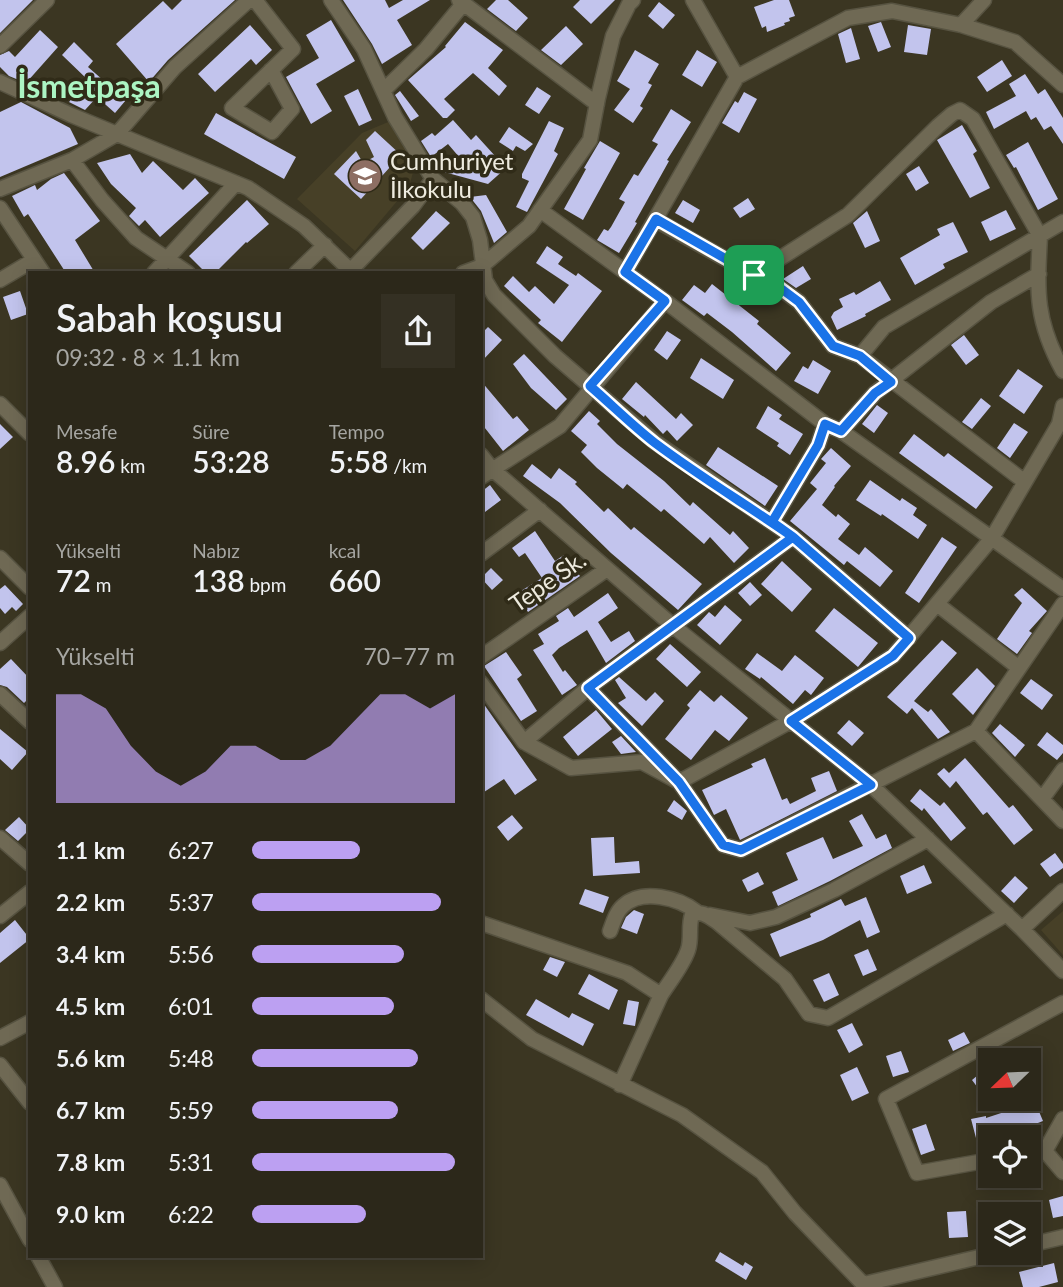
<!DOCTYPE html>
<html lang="tr">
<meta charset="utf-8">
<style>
:root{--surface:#2c281a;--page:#343023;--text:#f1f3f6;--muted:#a6a6a2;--line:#484439;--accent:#bca0f2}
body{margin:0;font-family:Lato,sans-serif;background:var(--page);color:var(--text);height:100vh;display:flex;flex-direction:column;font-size:26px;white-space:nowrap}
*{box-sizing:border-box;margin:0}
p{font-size:23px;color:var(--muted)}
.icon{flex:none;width:38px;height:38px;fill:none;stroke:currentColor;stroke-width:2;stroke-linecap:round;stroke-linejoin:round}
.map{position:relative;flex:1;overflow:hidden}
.sheet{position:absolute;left:28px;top:271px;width:455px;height:987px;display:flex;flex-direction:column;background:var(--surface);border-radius:0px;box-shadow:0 4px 18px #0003,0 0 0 2px var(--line)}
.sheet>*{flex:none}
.needle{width:46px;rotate:247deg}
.buttons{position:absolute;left:978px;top:1048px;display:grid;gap:14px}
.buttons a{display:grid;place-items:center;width:63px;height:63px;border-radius:0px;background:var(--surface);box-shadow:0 4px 18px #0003,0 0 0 2px var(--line);font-size:35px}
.pin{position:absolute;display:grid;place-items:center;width:60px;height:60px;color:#fff;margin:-30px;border-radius:14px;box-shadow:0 4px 10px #0006}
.round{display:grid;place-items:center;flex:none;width:74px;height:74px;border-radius:0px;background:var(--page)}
.head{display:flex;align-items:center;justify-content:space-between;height:119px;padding:0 28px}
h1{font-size:38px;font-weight:600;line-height:52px}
.stats{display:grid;grid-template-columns:repeat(3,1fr);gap:10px;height:119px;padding:7px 28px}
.stats div{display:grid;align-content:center}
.stats b{font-size:30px;font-weight:600}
.stats small{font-size:19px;font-weight:400}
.stats p{font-size:19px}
.chart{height:196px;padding:14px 28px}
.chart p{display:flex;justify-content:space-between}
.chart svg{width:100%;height:126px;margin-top:7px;fill:var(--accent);opacity:.7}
ul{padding:0 28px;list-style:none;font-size:23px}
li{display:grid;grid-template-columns:112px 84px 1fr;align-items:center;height:52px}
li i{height:18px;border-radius:9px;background:var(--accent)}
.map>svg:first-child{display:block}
.built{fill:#474027}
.building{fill:#c2c4ed}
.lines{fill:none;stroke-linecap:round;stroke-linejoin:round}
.minor-casing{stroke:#575341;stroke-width:17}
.minor{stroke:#6f6954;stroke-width:14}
.route-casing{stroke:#fff;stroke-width:14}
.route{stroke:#1a73e8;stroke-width:9}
.labels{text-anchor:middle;stroke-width:7;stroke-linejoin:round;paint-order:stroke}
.poi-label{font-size:24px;fill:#eeebdf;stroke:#302b18;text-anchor:start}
.street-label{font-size:24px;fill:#eeebdf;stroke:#302b18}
.district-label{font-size:32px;font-weight:bold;fill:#acf5c3;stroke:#302b18}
</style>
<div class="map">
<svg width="1063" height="1287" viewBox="0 0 1063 1287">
<rect width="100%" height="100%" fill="#3b3622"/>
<!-- built -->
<path class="built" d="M393,120L409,145L415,165L409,187L355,251L297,199L362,133Z
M1063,911V955L1041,930Z"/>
<!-- building -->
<path class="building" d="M0,0H33L0,33Z
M182,0H235L168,60L149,82L116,44L163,1L172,10Z
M343,0H385L389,8L403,0H430L397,20L412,45L382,64L372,44Z
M496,0H508L528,18L516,31L487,9Z
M580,0H615L591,24L573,7Z
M774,0H789L795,16L789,18L790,21L784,23L785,25L767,32L766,26L762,28L754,7Z
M659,2L675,15L663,29L648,16Z
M331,20L355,61L316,84L332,111L311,124L286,77L319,58L306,35Z
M465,22L503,50L488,68L507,86L499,96L473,73L444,99L455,110L447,118H443L408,80L446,47L445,46Z
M881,22L891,47L878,52L868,26Z
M250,25L272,50L256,65L251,59L215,92L198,74Z
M908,25L931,29L927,55L904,52Z
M566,26L583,44L561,65L541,50Z
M851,28L860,59L846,63L838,34Z
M40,30L58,47L26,83L9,76L0,67V55L9,51L15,57Z
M74,42L93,61L88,67L126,100L115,113L97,97L85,110L69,102L88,80L62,55Z
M635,50L659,64L648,83L652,85L640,106L643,108L633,123L614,110L630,89L617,81Z
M697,50L717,62L702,87L682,75Z
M1002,60L1012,76L987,92L977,77Z
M1025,74L1038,94L1045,89L1063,118V144L1051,126L1044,130L1036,117L1031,120L1026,111L994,129L986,112L1016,96L1009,84Z
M537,87L551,96L539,114L525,105Z
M358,89L372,120L359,126L344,96Z
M400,91L419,116L411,121L395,95Z
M744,92L757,99L739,133L722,123L735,101L738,103Z
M21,102L70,128L78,144L0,177V112Z
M671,109L691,122L667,160L669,161L635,222L637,223L619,253L597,240L604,229L608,231L611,227L625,202L619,199L634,174L638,176L658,144L652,141Z
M216,113L296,157L284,179L204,134Z
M453,120L471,140L476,135L506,168L488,184L444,172L460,158L448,144L431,157L421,141L432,133L435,136Z
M549,121L564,128L554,151L558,154L527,212L516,207L529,181L522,178V174Z
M962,125L977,151L973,154L990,188L970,198L937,140Z
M509,127L533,144L525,151L516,146L513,151L499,142Z
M375,131L401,155L361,199L334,174L356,151L363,163L374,157L366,140Z
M600,141L620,153L583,220L564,209L586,169L584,168Z
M1028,142L1058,199L1038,210L1016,167L1014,168L1006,155Z
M130,154L142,173L153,161L183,190L195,178L209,193L160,237L145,220L139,226L129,216L136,208L111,184L97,163Z
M919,166L929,183L916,191L906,174Z
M64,173L100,221L75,240L95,273H66L28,214L24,217L12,196L35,185L37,190L51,179Z
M486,195L507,232L494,243L481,211L470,197Z
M748,198L755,209L740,218L733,208Z
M247,200L269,224L247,243L246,242L215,273H206L189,256Z
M683,200L700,210L693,223L675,213Z
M1006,210L1016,229L990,241L981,222Z
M436,211L450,223L423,250L411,238Z
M867,211L880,241L865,248L853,223Z
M953,222L968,252L943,264L945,268L915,285L900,258L940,235L937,229Z
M547,246L563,257L558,264L576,276L578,273L602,291L562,342L538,323L541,320L504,286L513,276L529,292L535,286L554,304L569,285L536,263Z
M803,266L811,279L796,288L783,279Z
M880,281L891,300L865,314L866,316L837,330L831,317L834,312L843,307L839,299L854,292L856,295Z
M712,284L759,321L757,324L791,353L776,371L732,332L707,313L704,316L682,300L694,285L705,293Z
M20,291L28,314L11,320L3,297Z
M488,327L502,340L481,362V334Z
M667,331L681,340L667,360L654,350Z
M964,335L979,355L966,365L951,345Z
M524,354L567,399L556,410L531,388L513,364Z
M701,358L734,380L723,399L690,378Z
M813,360L831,371L818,394L794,381L803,366L808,369Z
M1018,369L1043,386L1024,414L999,396Z
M481,381L513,419L517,416L529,430L503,451L481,423Z
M636,382L676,419L681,413L693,425L677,441L667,430L663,434L645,415L644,417L622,399Z
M981,398L991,406L972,429L962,422Z
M877,405L888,413L874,433L862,424Z
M768,406L782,415L779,419L803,434L790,455L777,446L779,443L756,428Z
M589,411L600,421L597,424L617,444L664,481L690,506L693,502L730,535L733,531L749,548L734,563L710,537L704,544L664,509L661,512L627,484L623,489L597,468L581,452L587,445L571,431Z
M1014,423L1028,432L1010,458L997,448Z
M0,424L13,437L0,449Z
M914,434L944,457L948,453L993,487L976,509L899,453Z
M718,447L778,486L765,506L706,465Z
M831,448L851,466L834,486L835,487L822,505L836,517L838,514L850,524L838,539L859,555L865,547L893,571L880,587L847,561L844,565L790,521L817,489L810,483L826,463L821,459Z
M532,464L551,479L559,468L577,482L575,484L604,512L608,508L631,530L634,527L702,584L678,610L611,553L560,503L523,476Z
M870,480L900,501L902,498L917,508L913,515L927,525L918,539L882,514L881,516L856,500Z
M490,485L501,500L481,515V492Z
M535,531L555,561L564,555L580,576L528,612L516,594L542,578L525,553L519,557L512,548Z
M942,537L957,547L919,603L905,593Z
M782,561L812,589L792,612L761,584Z
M491,568L503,580L492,590L481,578Z
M750,582L762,595L750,606L738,593Z
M5,585L23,604L16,611L12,607L5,614L0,608V589Z
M1022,588L1047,611L1029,631L1032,633L1017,654L997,639L1022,603L1014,595Z
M608,593L618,608L598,622L611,642L629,631L635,641L606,663L587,630L559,648L552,655L563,672L565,670L577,685L562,695L533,650L544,644L538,634L559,621L556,616L568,608L574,617Z
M725,605L742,620L720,645L697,625L709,612L715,617Z
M834,608L878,643L858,667L815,631Z
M942,640L957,653L914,701L928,712L931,709L950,732L938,739L912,708L907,714L887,697Z
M670,644L701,672L687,687L656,659Z
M506,652L522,675L517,679L537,711L521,721L484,666Z
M757,653L782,671L795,655L824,678L811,695L805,690L793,704L761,677L760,679L745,669Z
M11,659L30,679V697L24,703L7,687L0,685V669Z
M977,668L995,686L973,715L952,694Z
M619,677L646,701L655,692L664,701L642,726L618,703L626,698L615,680Z
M1031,679L1053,695L1042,710L1020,693Z
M700,690L714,702L721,695L748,718L729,741L715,730L691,760L665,739L690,708L687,705Z
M481,700L537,780L515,795L504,779L481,794Z
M596,710L612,729L578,756L563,737Z
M849,720L864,733L852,746L837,733Z
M1000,724L1025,745L1015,757L992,733Z
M0,729L28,752L12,770L0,759Z
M1047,732L1063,745V753L1057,760L1037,745Z
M621,736L636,752L621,754L612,742Z
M765,758L782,800L787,798L790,804L816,791L811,778L829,771L837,791L740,840L726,809L714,815L702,790L753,767L751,764Z
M965,758L1009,808L1013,805L1033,830L1014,845L987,812L983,815L956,781L950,788L937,774L944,768L949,773Z
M920,789L940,806L944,802L966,828L951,841L924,808L922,811L910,801Z
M674,800L687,811L682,820L667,811Z
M862,814L876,839L886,834L892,848L830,881L778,906L772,892L798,880L786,853L823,837L833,859L863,846L849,821Z
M512,815L523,828L508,841L497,827Z
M19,817L30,829L18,841L5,830Z
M614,837L615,863L639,861L640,873L593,876L591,838Z
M1055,853L1063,864V868L1050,877L1040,864Z
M924,865L932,883L907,894L900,876Z
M758,872L764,884L748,892L742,880Z
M1015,876L1028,888L1014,903L1001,891Z
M585,889L609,897L603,913L579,904Z
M866,897L880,932L867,938L860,920L823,940L780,957L770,934L811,917L810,914L841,899L845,906Z
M634,910L644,914L637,934L621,928L626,917Z
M15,920L30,939L0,963V933Z
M868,949L877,970L863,976L854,955Z
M550,957L565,962L557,977L543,970Z
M829,973L839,995L824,1002L813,980Z
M589,974L618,990L609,1010L578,994Z
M536,999L569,1018L572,1013L594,1024L583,1046L526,1015Z
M628,1000L639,1002L635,1026L623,1024Z
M852,1023L863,1045L849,1053L837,1030Z
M964,1032L970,1043L953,1051L948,1040Z
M901,1051L909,1072L893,1077L886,1056Z
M990,1065V1084L981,1092L972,1080Z
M857,1067L869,1093L852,1101L840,1075Z
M1035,1102L1043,1121L1004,1136L1003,1133L976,1138L971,1119L986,1116V1118Z
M926,1124L935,1150L921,1155L912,1129Z
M1063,1196V1216L1053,1218L1049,1200Z
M1005,1200L1007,1214H991L990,1203Z
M966,1211L968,1237L949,1238L947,1212Z
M720,1252L743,1266L745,1262L753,1267L746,1280L715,1261Z
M1054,1263L1058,1282L1039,1287H1023L1019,1272Z"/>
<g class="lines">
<!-- minor casing -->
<g class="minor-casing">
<path id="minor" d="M255,0L293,49L232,108L272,132L292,109L271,70
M331,0L364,49L395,117L433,179L462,203L473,217L480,240L485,280L494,295L555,356L655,442L793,537L909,638
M459,0L597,104
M693,0L737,77
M961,25L984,0
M0,46L47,0
M0,82L71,115L248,188L304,226L353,273
M383,91L426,49L463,4L461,0
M72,160L102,200L136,238L188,273
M0,189L72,160L117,134L175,67L249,0
M0,208L43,273
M540,210L665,301L825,424L841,431L1063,589
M656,220L754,275L770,281L799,302L833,346L860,356L1025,482
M1040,236C1037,292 1035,320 1063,371
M351,270L413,206L433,179
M625,272L737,77L848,18L892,11L961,25L1015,42L1063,85
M154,273L236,183
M296,273L325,245
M463,273L482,266L529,226L590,140L598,98L613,36L629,4L633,0
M754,275L848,215L938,126L952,114L960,110L973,119L1040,236
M0,280L34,260
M860,356L884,327L1063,222
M0,404L30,434
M841,431L875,393L991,302L1039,274
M481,455L492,469L672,625L871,785L1022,929L1063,971
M481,477L560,426L665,301
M772,522L818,445L825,424
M481,554L540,510
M0,558L30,588
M937,604L1019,668
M0,643L30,616
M481,657L607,569
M481,683L524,742L571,768L642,762L679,782L791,721L893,656L992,538L1059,424L1063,406
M588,688L679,782L723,845L741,850L976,731L1063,604
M0,694L30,722
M976,731L1063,821
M524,742L588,688L793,537
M1042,799L1063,770
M0,838L30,864
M710,915L750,923L776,917L834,890L928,839
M0,916L30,892
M481,923L627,973L661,995L620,1085
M1022,929L1063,891
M610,931C613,923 616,912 623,906C642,888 679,898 697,912
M661,995C670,981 683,965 688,950C692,938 688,926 692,915C701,910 708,916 717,922L785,979L809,1014L828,1018L1007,914
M481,999L532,1039L682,1115L762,1172L795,1213L866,1287
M0,1038L30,1022
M0,1065L30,1103
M1045,1151L1063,1172
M1029,1154L1045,1151L1063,1119
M990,1160L917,1173L886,1099L1063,1003
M0,1185L30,1240
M1029,1245L1063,1237
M38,1256L55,1287
M864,1284L996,1253"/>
</g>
<!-- minor -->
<use href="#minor" class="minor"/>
</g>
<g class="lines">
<!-- route casing -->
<g class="route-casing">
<path id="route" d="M754,275L771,281L799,302L833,346L860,356L891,382L875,393L841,431L825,424L818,445L772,522L793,537L909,638L893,656L791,721L871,785L741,850L723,845L679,782L588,688L793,537C747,505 699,476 655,443C633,426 612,405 590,386L665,301L625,272L656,219L754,275"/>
</g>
<!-- route -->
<use href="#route" class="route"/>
</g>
<!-- icons -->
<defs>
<g id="school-disc" transform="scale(1.75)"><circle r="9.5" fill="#8d6e63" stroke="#302b18"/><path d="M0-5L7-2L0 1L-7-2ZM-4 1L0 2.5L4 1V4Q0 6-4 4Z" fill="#fff"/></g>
</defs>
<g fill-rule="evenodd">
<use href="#school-disc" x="365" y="176"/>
</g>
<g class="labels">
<!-- poi labels -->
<g class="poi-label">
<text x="390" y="170">Cumhuriyet<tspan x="390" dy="28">İlkokulu</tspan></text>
</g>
<!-- street labels -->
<g class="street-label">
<text transform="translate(548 582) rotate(-35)" y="8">Tepe Sk.</text>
</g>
<!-- district labels -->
<g class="district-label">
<text x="89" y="98">İsmetpaşa</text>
</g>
</g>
</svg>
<div class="buttons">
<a><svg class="needle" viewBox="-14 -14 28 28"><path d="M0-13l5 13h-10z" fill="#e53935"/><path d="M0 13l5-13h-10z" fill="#a6a6a2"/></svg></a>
<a><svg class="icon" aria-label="locate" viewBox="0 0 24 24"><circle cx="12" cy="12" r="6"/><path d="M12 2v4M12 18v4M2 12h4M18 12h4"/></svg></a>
<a><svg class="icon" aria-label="layers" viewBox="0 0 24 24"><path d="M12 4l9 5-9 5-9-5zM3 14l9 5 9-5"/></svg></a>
</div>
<div class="pin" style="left:754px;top:275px;background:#1e9e55"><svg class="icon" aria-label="arrive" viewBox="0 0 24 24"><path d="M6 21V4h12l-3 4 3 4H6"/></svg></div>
<section class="sheet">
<div class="head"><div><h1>Sabah koşusu</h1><p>09:32 · 8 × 1.1 km</p></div><a class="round"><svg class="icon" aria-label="share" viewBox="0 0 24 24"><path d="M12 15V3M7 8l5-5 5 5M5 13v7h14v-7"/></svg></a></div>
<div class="stats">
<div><p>Mesafe</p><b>8.96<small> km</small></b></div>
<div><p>Süre</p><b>53:28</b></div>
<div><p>Tempo</p><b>5:58<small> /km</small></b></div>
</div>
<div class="stats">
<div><p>Yükselti</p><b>72<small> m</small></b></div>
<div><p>Nabız</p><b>138<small> bpm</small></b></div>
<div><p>kcal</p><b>660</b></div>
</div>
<div class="chart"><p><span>Yükselti</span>70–77 m</p>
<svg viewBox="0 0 160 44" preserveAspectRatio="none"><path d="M0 44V6L10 6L20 11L30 24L40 33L50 38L60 33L70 24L80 24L90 29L100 29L110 24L120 15L130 6L140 6L150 11L160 6V44z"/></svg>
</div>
<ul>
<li><b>1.1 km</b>6:27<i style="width:53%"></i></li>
<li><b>2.2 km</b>5:37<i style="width:93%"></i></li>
<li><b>3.4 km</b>5:56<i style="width:75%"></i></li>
<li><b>4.5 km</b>6:01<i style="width:70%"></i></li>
<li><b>5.6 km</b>5:48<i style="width:82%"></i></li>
<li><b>6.7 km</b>5:59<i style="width:72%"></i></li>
<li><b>7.8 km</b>5:31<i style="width:100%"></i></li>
<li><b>9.0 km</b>6:22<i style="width:56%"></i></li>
</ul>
</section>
</div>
